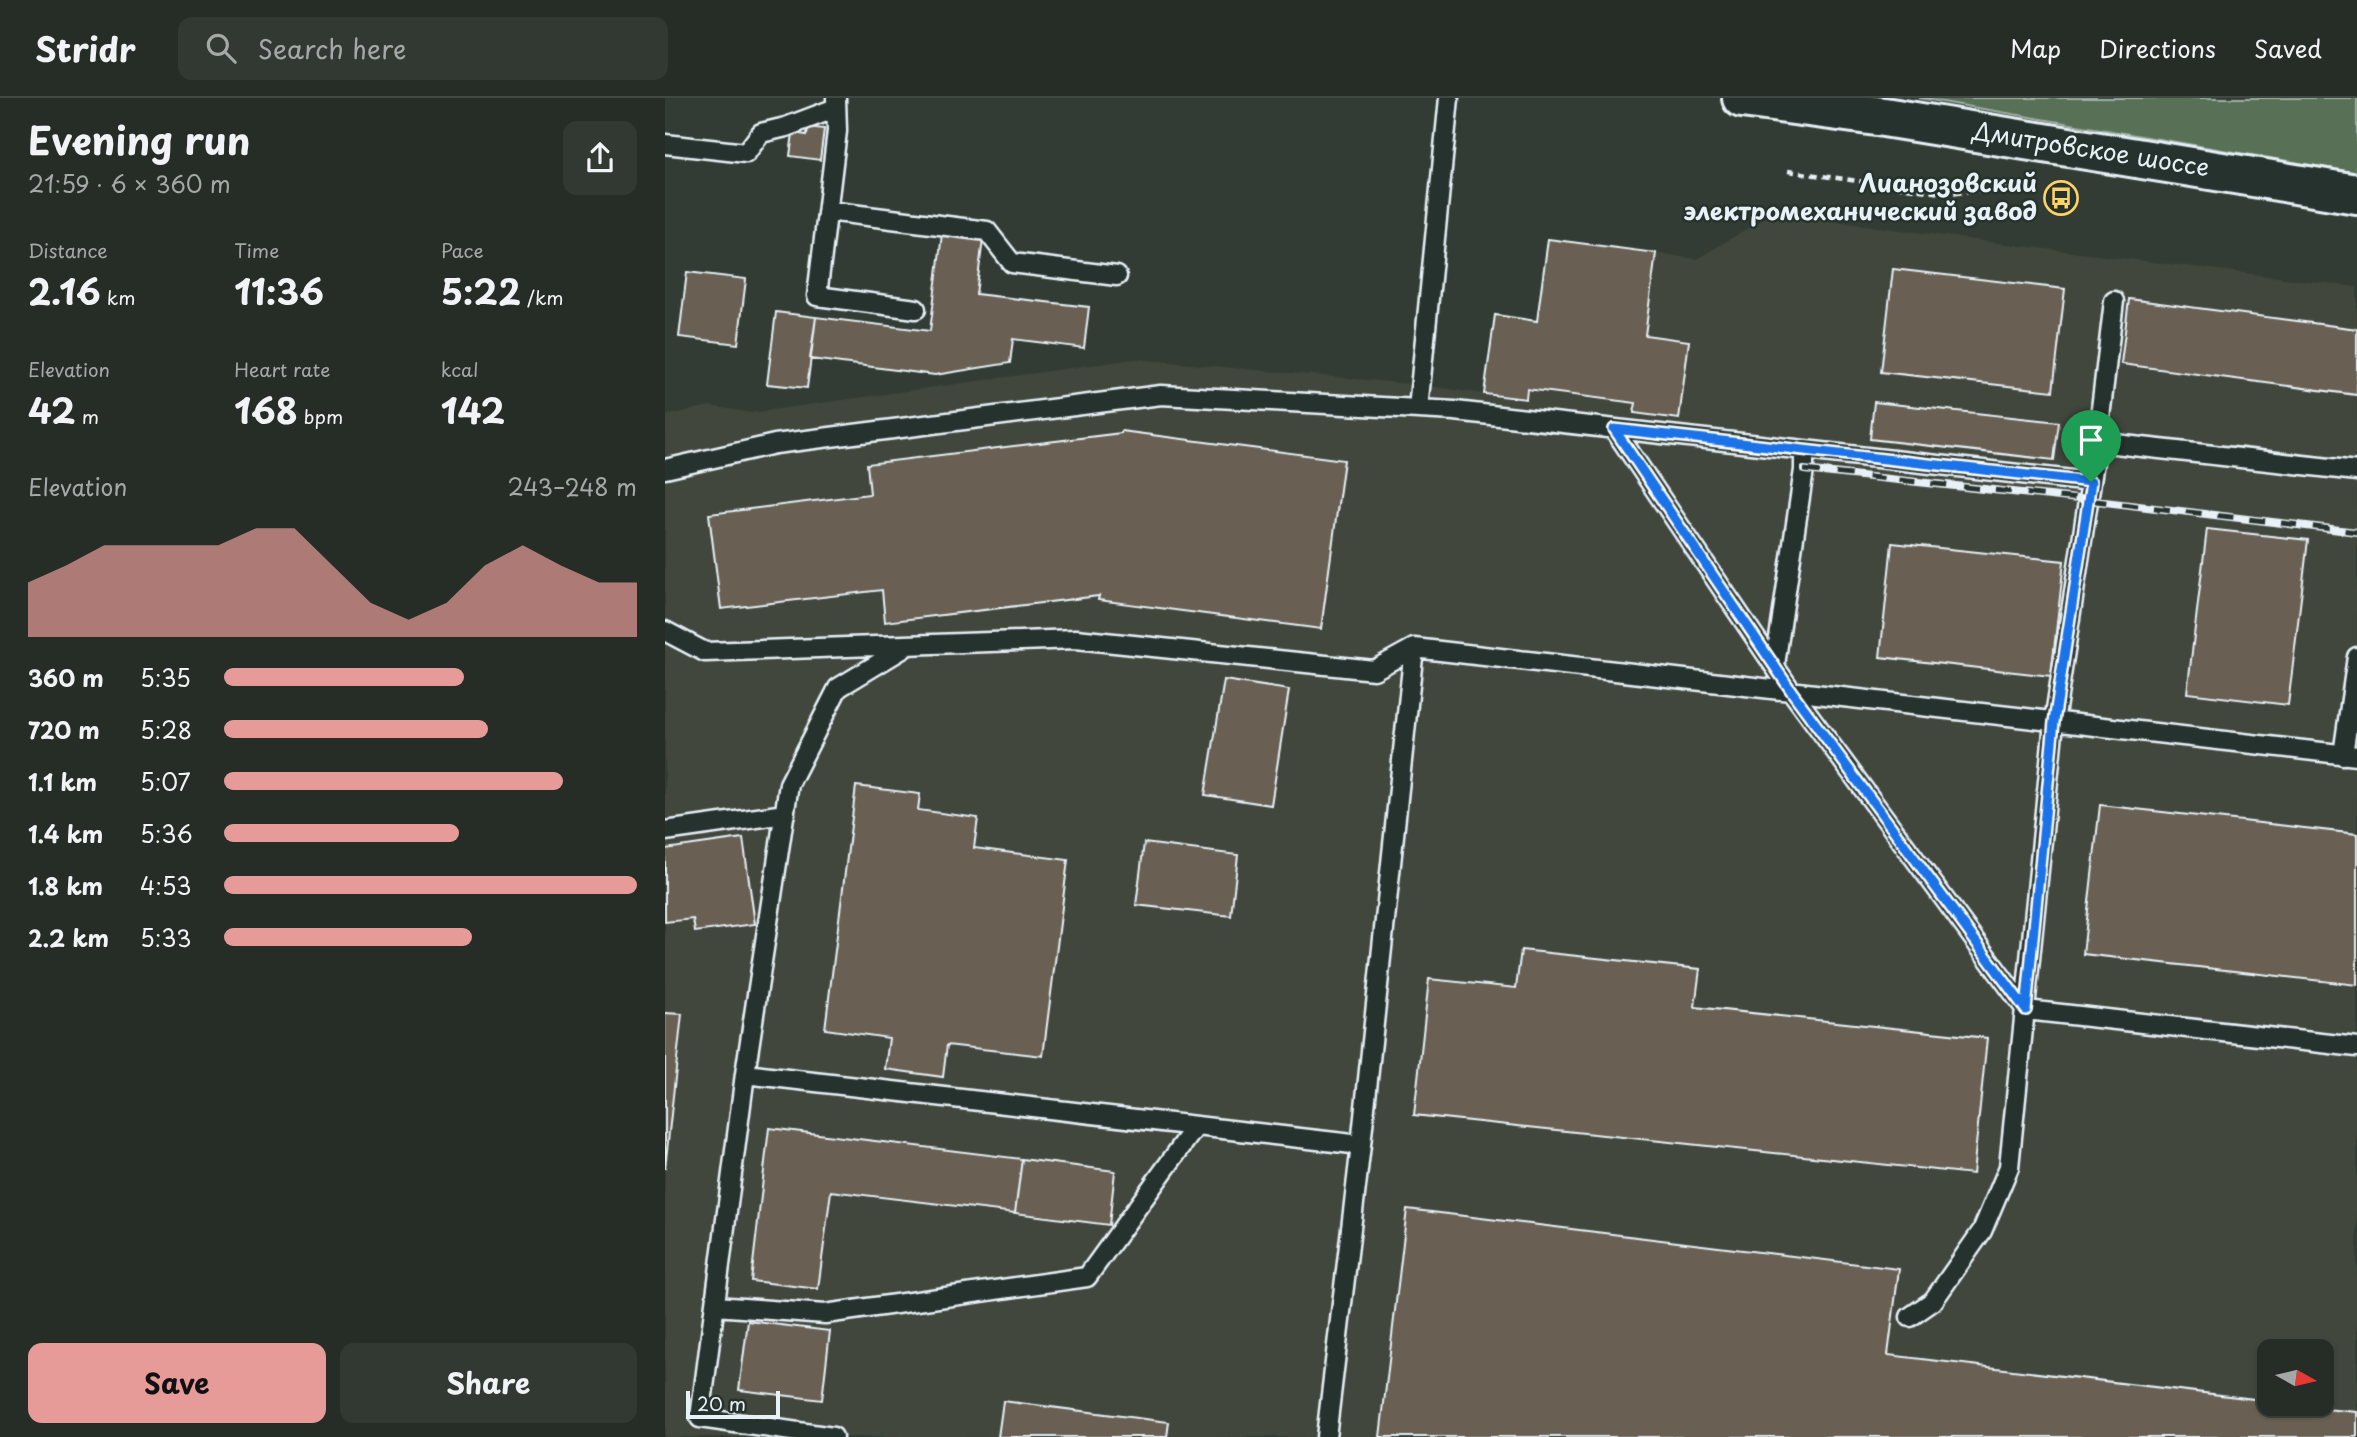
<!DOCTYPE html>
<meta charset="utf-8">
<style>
:root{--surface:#262d27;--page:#323933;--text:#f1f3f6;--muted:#a4a8a7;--line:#424944;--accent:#e69b98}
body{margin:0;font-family:"Playpen Sans",sans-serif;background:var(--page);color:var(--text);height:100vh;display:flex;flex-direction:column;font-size:26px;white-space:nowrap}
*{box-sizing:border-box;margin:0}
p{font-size:23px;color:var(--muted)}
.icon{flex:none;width:38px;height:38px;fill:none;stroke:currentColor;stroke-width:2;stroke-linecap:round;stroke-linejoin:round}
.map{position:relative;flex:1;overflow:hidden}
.side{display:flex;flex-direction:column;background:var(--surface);width:665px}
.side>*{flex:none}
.needle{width:46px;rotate:98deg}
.fabs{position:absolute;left:1592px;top:1241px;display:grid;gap:14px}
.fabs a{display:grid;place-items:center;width:77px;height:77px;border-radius:14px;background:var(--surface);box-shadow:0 2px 5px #0004,0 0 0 2px var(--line);font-size:35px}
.scale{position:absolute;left:21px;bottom:18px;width:94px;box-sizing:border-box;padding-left:7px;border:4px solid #e8f1f8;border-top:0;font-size:19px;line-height:24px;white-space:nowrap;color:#e8f1f8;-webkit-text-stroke:5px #26332d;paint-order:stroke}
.pin{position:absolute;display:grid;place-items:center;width:60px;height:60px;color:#fff;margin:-72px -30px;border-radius:50% 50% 50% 0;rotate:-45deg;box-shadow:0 0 7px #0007}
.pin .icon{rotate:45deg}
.round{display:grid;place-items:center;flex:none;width:74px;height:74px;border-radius:14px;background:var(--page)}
.head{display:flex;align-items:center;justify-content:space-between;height:119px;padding:0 28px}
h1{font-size:38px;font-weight:700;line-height:52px}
.figures{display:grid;grid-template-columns:repeat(3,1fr);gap:10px;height:119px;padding:7px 28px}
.figures div{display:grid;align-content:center}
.figures b{font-size:35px;font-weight:700}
.figures small{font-size:19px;font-weight:400}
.figures p{font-size:19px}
.chart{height:196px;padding:14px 28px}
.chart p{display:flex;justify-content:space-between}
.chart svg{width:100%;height:126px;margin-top:7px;fill:var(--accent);opacity:.7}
.action{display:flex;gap:14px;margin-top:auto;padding:14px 28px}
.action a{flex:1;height:80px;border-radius:14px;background:var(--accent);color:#111;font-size:28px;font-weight:700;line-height:80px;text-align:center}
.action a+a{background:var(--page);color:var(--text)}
ul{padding:0 28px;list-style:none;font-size:23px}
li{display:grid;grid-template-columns:112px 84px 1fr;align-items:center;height:52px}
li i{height:18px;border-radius:9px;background:var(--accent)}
header{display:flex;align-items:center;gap:42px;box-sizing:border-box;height:98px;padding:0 35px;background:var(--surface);border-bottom:2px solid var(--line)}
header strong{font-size:33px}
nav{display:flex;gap:38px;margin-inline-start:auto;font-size:24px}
.search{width:490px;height:63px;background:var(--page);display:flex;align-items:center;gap:18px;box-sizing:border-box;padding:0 24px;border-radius:14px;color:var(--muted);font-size:26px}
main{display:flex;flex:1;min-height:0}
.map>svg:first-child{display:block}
.built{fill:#43473d;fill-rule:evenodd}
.green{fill:#587156;stroke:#a0b1a7;stroke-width:2}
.building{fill:#696052;stroke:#e8f1f8;stroke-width:2}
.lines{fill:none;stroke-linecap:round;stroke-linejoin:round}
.service-casing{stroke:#e8f1f8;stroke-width:23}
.primary-casing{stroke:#e8f1f8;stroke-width:44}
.path{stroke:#e8f1f8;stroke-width:4.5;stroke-dasharray:7 5;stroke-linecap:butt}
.service{stroke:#26332d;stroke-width:18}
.primary{stroke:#26332d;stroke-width:38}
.rail-casing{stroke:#e8f1f8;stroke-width:8}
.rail{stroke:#26332d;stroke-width:5;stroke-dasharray:16;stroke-linecap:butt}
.route-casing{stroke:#fff;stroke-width:14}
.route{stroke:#1a73e8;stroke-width:9}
.labels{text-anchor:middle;stroke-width:5;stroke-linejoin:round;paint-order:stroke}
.street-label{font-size:24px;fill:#e8f1f8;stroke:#26332d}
.poi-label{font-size:24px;font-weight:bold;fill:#e8f1f8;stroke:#26332d;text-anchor:end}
</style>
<header>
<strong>Stridr</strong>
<div class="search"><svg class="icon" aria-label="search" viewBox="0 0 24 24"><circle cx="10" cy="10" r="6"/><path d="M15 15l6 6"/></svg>Search here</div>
<nav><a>Map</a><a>Directions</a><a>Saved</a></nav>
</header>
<main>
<section class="side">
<div class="head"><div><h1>Evening run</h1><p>21:59 · 6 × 360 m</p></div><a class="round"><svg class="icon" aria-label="share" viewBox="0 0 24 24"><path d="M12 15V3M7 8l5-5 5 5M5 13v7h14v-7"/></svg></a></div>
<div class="figures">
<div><p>Distance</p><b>2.16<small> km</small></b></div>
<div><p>Time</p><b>11:36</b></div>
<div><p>Pace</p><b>5:22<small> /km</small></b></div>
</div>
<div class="figures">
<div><p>Elevation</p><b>42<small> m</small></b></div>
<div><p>Heart rate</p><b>168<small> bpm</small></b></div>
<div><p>kcal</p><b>142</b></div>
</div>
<div class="chart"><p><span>Elevation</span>243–248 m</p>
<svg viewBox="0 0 160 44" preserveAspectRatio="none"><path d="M0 44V25L10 19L20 12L30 12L40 12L50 12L60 6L70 6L80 19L90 32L100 38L110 32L120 19L130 12L140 19L150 25L160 25V44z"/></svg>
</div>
<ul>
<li><b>360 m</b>5:35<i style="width:58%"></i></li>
<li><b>720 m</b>5:28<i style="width:64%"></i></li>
<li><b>1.1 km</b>5:07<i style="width:82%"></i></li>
<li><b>1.4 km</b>5:36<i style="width:57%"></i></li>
<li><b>1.8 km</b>4:53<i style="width:100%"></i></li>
<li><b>2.2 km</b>5:33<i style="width:60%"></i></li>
</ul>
<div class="action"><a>Save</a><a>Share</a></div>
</section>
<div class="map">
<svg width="1692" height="1339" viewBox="0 0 1692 1339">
<rect width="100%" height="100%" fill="#333c34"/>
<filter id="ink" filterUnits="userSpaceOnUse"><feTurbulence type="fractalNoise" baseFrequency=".0143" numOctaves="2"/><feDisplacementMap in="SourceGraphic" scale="14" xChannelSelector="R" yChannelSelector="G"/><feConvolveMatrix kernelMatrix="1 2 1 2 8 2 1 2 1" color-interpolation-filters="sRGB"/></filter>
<g filter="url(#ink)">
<!-- built -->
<path class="built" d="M1108,115L1325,144L1692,189V1339H0V318L45,308L86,315L470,261L756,287L819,296L830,217L872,222L883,141L1032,161ZM1605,1253H1657V1306H1605Z"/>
<!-- green -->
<path class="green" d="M1254,0H1692V75Z"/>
<!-- building -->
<path class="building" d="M143,29L159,31L155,62L125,58L128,35L142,37Z
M277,136L318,141L311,196L424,209L419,250L348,241L345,265L270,277L145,261L151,219L265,233Z
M883,141L991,155L980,237L1024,243L1014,321L969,315L971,305L862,291L861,301L819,296L830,217L872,223Z
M1228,171L1400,191L1388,293L1216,274Z
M22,174L81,181L73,246L14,239Z
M1464,201L1692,231V297L1456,266Z
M111,214L151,219L142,290L102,286Z
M1209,304L1394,324L1389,362L1205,341Z
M456,333L679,362L656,531L433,502L434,498L220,524L217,492L56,511L44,416L205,396L202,366L456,335Z
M1542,431L1643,442L1623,607L1522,595Z
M1227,445L1399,463L1386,578L1215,559Z
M559,582L624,592L606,707L540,697Z
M191,688L255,696L253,712L313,720L309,750L403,762L378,958L282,947L278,979L220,971L224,940L160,931Z
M1435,707L1692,736V887L1418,856Z
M78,740L90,826L30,834L28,821L0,824V751Z
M479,745L573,757L566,818L471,807Z
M856,852L1035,871L1030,909L1322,940L1308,1076L749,1017L764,881L851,890Z
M0,915L17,916L0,1071Z
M104,1030L357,1061L350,1115L166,1093L153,1191L86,1183Z
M357,1061L450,1073L444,1127L350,1115Z
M742,1111L1234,1171L1223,1257L1605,1303V1306L1692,1314V1339H715Z
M83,1223L165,1233L157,1302L74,1292Z
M338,1303L504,1324L502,1339H333Z"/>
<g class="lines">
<!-- service casing -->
<g class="service-casing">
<path id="service" d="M171,0L172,33L152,198L251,211
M0,46L81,55L96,35L121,29L171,10
M163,113L322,133L347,165L452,178
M753,311L784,0
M949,331L1127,594L1361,912L1692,949
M1432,344L1449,203
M0,371L110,346L496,297L790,313L1426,384L1432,344L1692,373
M0,533L40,554L411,541L709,572L749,550L1692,658
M1110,567L1139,372V353
M1678,657L1692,559
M0,733L120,716
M80,976L696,1047
M50,1208L160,1216L422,1179L531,1028
M1245,1219L1268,1203L1317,1133L1344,1069L1389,624L1426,384
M168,1339L35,1320L80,976L124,686L173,590L239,550
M661,1339L696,1047L749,550"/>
</g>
<!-- primary casing -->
<g class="primary-casing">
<path id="primary" d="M1077,0L1219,19L1692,96"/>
</g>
<!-- path -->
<path class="path" d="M1123,73L1283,96L1349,89"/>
<!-- service -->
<use href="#service" class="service"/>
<!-- primary -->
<use href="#primary" class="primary"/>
<!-- rail casing -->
<g class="rail-casing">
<path id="rail" d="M1139,372L1423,402L1692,434"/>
</g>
<!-- rail -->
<use href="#rail" class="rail"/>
</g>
</g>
<g class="lines" filter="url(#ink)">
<!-- route casing -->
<g class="route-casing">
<path id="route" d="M949,331L1426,384L1389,624L1361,912L1127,594Z"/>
</g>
<!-- route -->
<use href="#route" class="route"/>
</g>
<!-- icons -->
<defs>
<g id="bus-ring" transform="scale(1.75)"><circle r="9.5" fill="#26332d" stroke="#ffd166" stroke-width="1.5"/><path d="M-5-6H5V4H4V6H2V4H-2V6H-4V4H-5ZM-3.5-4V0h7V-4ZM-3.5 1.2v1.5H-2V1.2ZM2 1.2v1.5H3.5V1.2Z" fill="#ffd166"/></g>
</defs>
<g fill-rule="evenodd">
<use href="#bus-ring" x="1396" y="100"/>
</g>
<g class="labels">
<!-- street labels -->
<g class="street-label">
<text transform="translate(1426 52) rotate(9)" y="8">Дмитровское шоссе</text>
</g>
<!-- poi labels -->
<g class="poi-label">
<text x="1372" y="94">Лианозовский<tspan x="1372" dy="28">электромеханический завод</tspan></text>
</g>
</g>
</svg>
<div class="fabs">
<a><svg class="needle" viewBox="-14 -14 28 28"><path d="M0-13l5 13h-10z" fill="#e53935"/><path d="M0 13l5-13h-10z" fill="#a4a8a7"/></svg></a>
</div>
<div class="scale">20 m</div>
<div class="pin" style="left:1426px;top:384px;background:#1e9e55"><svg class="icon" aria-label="arrive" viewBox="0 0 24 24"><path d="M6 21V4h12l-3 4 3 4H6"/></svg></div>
</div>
</main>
